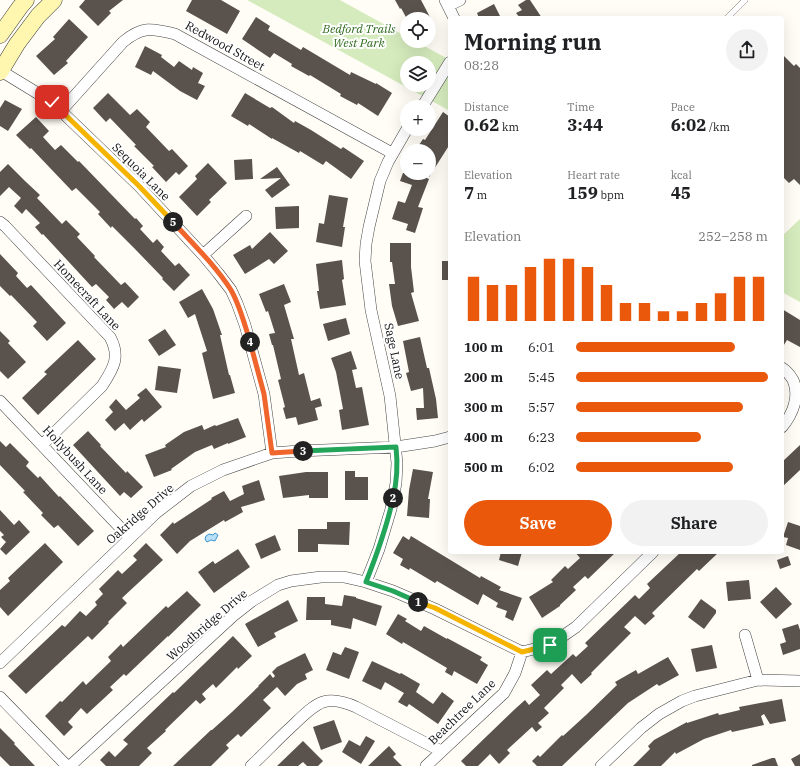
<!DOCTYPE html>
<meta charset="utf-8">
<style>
:root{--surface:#fff;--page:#f2f2f2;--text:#202124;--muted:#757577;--accent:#ea580c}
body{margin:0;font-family:"IBM Plex Serif",serif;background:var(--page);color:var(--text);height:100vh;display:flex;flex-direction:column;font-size:15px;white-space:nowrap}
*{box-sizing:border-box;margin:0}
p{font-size:13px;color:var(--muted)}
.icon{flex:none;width:22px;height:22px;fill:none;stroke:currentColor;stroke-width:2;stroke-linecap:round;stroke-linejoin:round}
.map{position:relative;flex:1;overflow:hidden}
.sheet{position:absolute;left:448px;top:16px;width:336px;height:538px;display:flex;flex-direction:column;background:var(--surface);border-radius:4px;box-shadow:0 4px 16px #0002}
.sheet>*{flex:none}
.fabs{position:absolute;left:400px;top:12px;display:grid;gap:8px}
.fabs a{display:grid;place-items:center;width:36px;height:36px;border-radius:50%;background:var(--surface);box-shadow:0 4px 16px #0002;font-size:20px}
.pin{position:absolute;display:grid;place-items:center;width:34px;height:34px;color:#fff;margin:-17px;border-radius:8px;box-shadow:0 2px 6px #0006}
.km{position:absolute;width:20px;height:20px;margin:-10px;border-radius:50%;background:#222;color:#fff;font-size:11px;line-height:20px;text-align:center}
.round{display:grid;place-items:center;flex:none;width:42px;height:42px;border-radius:21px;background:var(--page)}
.head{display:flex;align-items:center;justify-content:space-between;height:68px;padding:0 16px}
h1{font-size:22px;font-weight:800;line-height:30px}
.figures{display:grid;grid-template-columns:repeat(3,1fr);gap:6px;height:68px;padding:4px 16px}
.figures div{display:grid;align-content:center}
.figures b{font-size:17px;font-weight:800}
.figures small{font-size:11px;font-weight:400}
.figures p{font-size:11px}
.chart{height:112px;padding:8px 16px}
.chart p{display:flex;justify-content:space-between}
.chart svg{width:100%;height:72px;margin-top:4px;stroke:var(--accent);stroke-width:6}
.action{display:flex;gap:8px;margin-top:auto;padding:8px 16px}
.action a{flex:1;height:46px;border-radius:24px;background:var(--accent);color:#fff;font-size:16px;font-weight:800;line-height:46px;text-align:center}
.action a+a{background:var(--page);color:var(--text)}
ul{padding:0 16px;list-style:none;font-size:13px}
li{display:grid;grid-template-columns:64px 48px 1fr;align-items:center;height:30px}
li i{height:10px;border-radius:5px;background:var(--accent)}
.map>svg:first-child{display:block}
.green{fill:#d5ebbd;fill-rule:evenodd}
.water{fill:#b9e0f7;stroke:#3f96cf}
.building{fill:#5a524d}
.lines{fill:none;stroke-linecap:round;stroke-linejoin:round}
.service-casing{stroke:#444;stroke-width:6}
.minor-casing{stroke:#444;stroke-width:12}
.secondary-casing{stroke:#333;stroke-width:17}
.service{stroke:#fff;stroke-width:5.5}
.minor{stroke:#fff;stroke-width:11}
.secondary{stroke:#fff6b0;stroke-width:16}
.split-1-casing{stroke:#fff;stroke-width:8}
.split-2-casing{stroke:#fff;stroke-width:8}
.split-3-casing{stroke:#fff;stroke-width:8}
.split-4-casing{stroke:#fff;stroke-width:8}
.split-5-casing{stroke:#fff;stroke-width:8}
.split-6-casing{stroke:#fff;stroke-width:8}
.split-1{stroke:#f5b400;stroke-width:5}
.split-2{stroke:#22a559;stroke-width:5}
.split-3{stroke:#22a559;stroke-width:5}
.split-4{stroke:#f0652b;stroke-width:5}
.split-5{stroke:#f0652b;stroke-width:5}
.split-6{stroke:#f5b400;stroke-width:5}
.labels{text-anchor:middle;stroke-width:4;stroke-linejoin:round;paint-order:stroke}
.park-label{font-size:12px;font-style:italic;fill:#2f6b1f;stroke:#fff}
.street-label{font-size:12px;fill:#111;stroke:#fff}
</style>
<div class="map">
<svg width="800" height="766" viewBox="0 0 800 766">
<rect width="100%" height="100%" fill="#fffdf5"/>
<!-- green -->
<path class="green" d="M247,0H340L407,37V41H415L450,60V111ZM407,63H429V85H407Z
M800,219V302L782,292V236Z"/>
<!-- water -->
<path class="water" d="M215,533L218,535L215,541L211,540L207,542L206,541L205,539L206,536L209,534L213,535Z"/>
<!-- building -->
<path class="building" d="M85,0H123L109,11L111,13L98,26L79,7Z
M192,0H221L240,11L227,34L186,11Z
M395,0H421L431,19H407L401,8L400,9Z
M526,0H530L542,18H520L516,13L522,10L518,5Z
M494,4L501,18H479L477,13Z
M256,17L270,26L268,30L301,50L303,47L350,75L351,72L376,84V83L392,93L378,116L358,103L357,105L340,96L341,94L310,75L309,76L291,66L292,64L274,53L270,58L242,39Z
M69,19L88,37L66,61L68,63L54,75L36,56L55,39L53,37Z
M145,46L162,55L161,57L174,67L179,61L192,70L193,67L203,73L198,83L205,86L197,100L180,91L153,71L151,75L135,67Z
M782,54L794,66L796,64L800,68V185L794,179L789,183L782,176Z
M108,93L130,115L137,109L150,122L146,127L169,151L172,149L188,166L179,175L176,172L166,182L152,167L154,166L134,146L136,145L110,118L106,122L93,108Z
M245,93L270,108L272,107L294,123L295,121L311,130L341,149L343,147L364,161L351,179L326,161L323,165L300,151L299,153L272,138V139L249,124L248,126L231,116Z
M5,100L22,109L8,131L0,126V108Z
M443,112L450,117V144L429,177V151H415L423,139L425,140Z
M36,117L49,131L43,137L55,150L61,145L78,162L79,161L135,219L136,218L143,226L140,229L153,243L157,239L164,247L161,251L175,266L179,263L190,275L174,291L162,279L163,278L135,249L112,226L111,228L98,214L100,212L76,188L72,191L31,148L30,149L16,135Z
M252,159L253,179L235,180L234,160Z
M208,163L227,183L209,200L211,202L197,216L179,197L197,179L195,176Z
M8,164L25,181L40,195L37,198L62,224L66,220L80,234L77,237L95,256L94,257L121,285L125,282L139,297L128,308L122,302L114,309L106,300L109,297L96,284L92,287L43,234L42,235L35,227L40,223L26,209L22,214L14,206L21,198L9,187L0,196V172Z
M277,167L290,185L272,198L265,190L281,178L260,179Z
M403,173H415L429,179L418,207L423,208L415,233L406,230L408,224L392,219L398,201L405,203L412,185L400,181Z
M329,195L348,198L343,227H345L342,247L316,242L319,223L324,224Z
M299,206V228L276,229L275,207Z
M270,232L288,251L274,264L269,259L245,274L233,255L250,245L252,249Z
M390,243H411V267L414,292L411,293L419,321L398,326L392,306L389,284H395L392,262H390Z
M0,254L18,273L16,276L27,288L31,285L66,323L47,341L33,326L37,322L11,295L10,296L0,286Z
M342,260L344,279L342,280L346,305L320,309L317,291H319L316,264Z
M442,261H450V280H442Z
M284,284L291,302L284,305L294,339H291L299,375L304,373L311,401L320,398L322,406L315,408L318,420L298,425L296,417L286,419L283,408L285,407L278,380L281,379L273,345H272L269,334L275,333L268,311L266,312L259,294Z
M202,289L213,309L222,335H220L229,375H230L235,393L213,399L202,353L207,351L195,314L188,318L179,302Z
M782,309L800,320V347L787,340L782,348Z
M346,318L350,334L328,341L323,324Z
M165,329L176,345L159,356L148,340Z
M0,331L10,341L8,343L26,362L8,379L0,371Z
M420,337L427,368H429L436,399L438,418L417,420L416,408H424L423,388L411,391L406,373L409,372L403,341Z
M78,340L96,359L38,415L22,398L47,374L44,372Z
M351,351L357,369L352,370L356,388L362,387L369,425L342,430L339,410L343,409L336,372L331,358Z
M158,366L181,369L177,393L155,390Z
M146,388L162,407L144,422L142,419L130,430L124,423L115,431L105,420L113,412L109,407L116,399L126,410L140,398L137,395Z
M238,418L246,437L228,444V443L214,449L212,445L195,452L171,469L172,470L154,477L145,455L166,447L165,445L184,432L202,425L204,430L215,425L216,426Z
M88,431L101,445L100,446L126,473L127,471L143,487L131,498L124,492L120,496L73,445Z
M0,441L6,447L10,443L29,462L26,466L38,478L40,476L59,497L60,496L94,531L78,546L58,525L54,528L41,515L43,513L23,492L25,491L0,465Z
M800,445V470L782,487V462Z
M413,469L433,472L428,499H430L429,518L407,516L409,490Z
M345,471H355V477H368V500H345Z
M306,472H328V498H309V495L283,498L279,476Z
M259,480L265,500L241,507L243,512L225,522L224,520L190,541L177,554L160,535L173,522L174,524L212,499L211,498L224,491L230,501L244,494L242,486Z
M0,510L14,525L19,520L30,532L6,555L0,549L6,542L1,537L4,535L0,531Z
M327,522H350L349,545L318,544V552H298V529H327Z
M788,522L800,526V550L786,545L788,538L783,537Z
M275,535L281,550L261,559L255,544Z
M403,536L409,540L411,536L480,578L481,576L501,587L499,590L522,598L513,621L505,617L507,611L496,607L498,603L483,594L478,605L437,581L435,583L410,568L409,570L400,565L403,559L393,553Z
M45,543L63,562L8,616L0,607V590L10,581L8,578Z
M146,543L163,560L122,598L127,603L108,622L109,623L92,640L88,636L26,694L8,676L62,625L65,627L80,611L86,616L97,605L95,602L103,594L99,589L118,570L122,574L137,560L133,556Z
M238,549L250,567L229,582L214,593L198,572L213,561L215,564Z
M501,552H522L518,566L499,560Z
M575,552H616L588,579L585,576L573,587L576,590L560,605V606L542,618L529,597L553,582L551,580L565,566L568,569L580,558Z
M681,552H719L699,571L697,569L652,613L655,616L645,625L635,616L624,627L631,633L591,673L592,674L581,684L572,674L561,685L564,688L544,708L549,713L538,723L542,727L536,732L532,727L507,750L510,753L499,764L490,754L478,766H466L461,761L515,709L525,700L529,705L540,695L531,685L547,670L551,674L573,654L576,657L588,646L585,643L635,595L639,599L650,588L647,584Z
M788,556L791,565L780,569L777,560Z
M749,580L751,599L728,601L726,582Z
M776,587L792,604L776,619L760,602Z
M187,591L201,605L168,637V636L126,676L124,674L110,687L113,690L87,714L81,708L68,722L73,727L64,736L45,716L60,701L62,702L83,681L86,685L111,661L108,657L121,644L123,647L166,606L168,608Z
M344,595L356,597V598L382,606L376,626L353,618L351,629L331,625V620H306L307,597H325V604L342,606Z
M701,599L716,610V613L704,629L688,617Z
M288,600L298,621L274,633L276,637L258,647L245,624Z
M398,614L407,619L405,621L421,631L424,626L447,639V638L482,657L480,660L488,665L477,684L454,671L452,676L445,672L447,668L403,642L402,644L386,634Z
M798,624L800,630V649L783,655L780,644L786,642L782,629Z
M233,636L252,656L238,669L237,667L216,688L213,684L202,694L206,699L200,704L196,700L165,730L166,731L147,748L152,753L139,766H106L100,760L109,751L115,757L128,744L123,740L150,714L173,692L174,693Z
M712,645L717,668L696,672L691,649Z
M345,647L359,652L349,679L326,670L333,652L341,655Z
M305,653L313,670L305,674L307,679L297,684L285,696L277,687L263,700L271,708L241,737L238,734L226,745L229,748L211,766H173L211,730H212L232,712L259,686H258L270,674L273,678L275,676L272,672L277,667Z
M668,657L679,675L659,686L657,684L628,703L562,766H537L532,761L538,755L540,757L562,735L563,736L586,715L617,685L615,682L636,670L638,674Z
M372,661L400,674L401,673L420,684L416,692L433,704L442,692L454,701L438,724L409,704L407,707L398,702L404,693L385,682L381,690L362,681Z
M782,699L786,721L770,724L764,714L761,716L764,725L732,732L731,730L704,739L676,754L675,752L661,766H633L650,749L648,746L654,740L687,722V723L718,713L719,715L740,710L739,707Z
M334,720L342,742L321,750L313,727Z
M0,728L15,743L14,744L35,766H10L0,756Z
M366,736L375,741L361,764L342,752L349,740L360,746Z
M303,741L323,761L318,766H307L303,762L298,766H277Z
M389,746L396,754L393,757L402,766H368Z
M800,754V766H795L791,759Z
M772,758H775L778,766H752V765Z"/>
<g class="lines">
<!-- service casing -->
<g class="service-casing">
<path id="service" d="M727,18L745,0"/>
</g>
<!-- minor casing -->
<g class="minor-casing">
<path id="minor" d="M445,0L454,18
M448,6L460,0
M1,71L52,102L61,111L139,186L203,255L218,273L231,290L237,303L245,325L264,394L272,453
M422,107L450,62
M61,111L123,42C142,26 152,28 175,34L392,153
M0,222L5,226L110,337C121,357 113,369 102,386L42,445
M203,255L246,216
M782,368C787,371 790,375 793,380C800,396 793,414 782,427
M0,401L130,538
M366,582L379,549L391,509L396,483L397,463L390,396L371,310L365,261L366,244L369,227L380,181L388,162L407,129
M745,635L758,680
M0,663L156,513L191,486L223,470L272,453L299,451L396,447L435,441L450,437
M0,697L67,766
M70,766L233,616L252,601L278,585L291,581L321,577H344L366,582L393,591L435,609L522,652L550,645L576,627L653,552
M251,766C264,754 276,741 289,729C298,721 311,706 323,702C333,699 347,703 356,707L441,751
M426,766L504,693L515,673L522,652
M601,766L641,728L659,714L682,701L695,696L758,680L800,681"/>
</g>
<!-- secondary casing -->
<g class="secondary-casing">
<path id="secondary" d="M0,35L20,7L26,0
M0,72L17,44L38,16L54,0"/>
</g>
<!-- service -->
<use href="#service" class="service"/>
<!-- minor -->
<use href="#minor" class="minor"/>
<!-- secondary -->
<use href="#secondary" class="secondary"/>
</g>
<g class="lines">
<!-- split-1 casing -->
<g class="split-1-casing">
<path id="split-1" d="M418,602L435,608L522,652L550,645"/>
</g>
<!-- split-2 casing -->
<g class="split-2-casing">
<path id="split-2" d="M393,498C387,527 377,554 366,582L393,591L418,602"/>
</g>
<!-- split-3 casing -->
<g class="split-3-casing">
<path id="split-3" d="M303,451L396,447C398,465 397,481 393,498"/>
</g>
<!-- split-4 casing -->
<g class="split-4-casing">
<path id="split-4" d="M250,342L264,394L272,453L303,451"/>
</g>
<!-- split-5 casing -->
<g class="split-5-casing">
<path id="split-5" d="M173,222C193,244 215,265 231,290C240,306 245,325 250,342"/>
</g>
<!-- split-6 casing -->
<g class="split-6-casing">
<path id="split-6" d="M52,102L139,186L173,222"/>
</g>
<!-- split-1 -->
<use href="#split-1" class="split-1"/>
<!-- split-2 -->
<use href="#split-2" class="split-2"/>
<!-- split-3 -->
<use href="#split-3" class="split-3"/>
<!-- split-4 -->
<use href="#split-4" class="split-4"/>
<!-- split-5 -->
<use href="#split-5" class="split-5"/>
<!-- split-6 -->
<use href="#split-6" class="split-6"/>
</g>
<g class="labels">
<!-- park labels -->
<g class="park-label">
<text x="359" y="33">Bedford Trails<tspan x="359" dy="14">West Park</tspan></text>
</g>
<!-- street labels -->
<g class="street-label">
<text transform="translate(225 46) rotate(29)" y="4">Redwood Street</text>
<text transform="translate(141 172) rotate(45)" y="4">Sequoia Lane</text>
<text transform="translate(87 295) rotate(47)" y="4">Homecraft Lane</text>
<text transform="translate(394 351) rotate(78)" y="4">Sage Lane</text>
<text transform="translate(75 460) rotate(47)" y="4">Hollybush Lane</text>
<text transform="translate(140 514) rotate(-41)" y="4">Oakridge Drive</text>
<text transform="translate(207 625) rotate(-41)" y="4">Woodbridge Drive</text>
<text transform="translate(462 712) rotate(-44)" y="4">Beachtree Lane</text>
</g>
</g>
</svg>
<div class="fabs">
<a><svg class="icon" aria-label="locate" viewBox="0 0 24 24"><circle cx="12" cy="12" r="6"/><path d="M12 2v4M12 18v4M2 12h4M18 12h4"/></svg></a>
<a><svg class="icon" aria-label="layers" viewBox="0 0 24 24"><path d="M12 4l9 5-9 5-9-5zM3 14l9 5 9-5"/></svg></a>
<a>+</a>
<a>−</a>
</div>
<div class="pin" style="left:550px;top:645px;background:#1e9e55"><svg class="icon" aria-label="arrive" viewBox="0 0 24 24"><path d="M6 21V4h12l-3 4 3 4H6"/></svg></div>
<div class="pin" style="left:52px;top:102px;background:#d93025"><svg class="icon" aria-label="check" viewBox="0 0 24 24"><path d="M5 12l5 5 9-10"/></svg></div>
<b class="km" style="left:418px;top:602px">1</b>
<b class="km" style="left:393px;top:498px">2</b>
<b class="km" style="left:303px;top:451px">3</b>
<b class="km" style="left:250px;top:342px">4</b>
<b class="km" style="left:173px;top:222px">5</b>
<section class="sheet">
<div class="head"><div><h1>Morning run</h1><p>08:28</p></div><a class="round"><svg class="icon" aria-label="share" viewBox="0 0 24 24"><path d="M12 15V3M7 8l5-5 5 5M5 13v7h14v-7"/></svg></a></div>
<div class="figures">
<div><p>Distance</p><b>0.62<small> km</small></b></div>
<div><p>Time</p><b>3:44</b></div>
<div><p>Pace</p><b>6:02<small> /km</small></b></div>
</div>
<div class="figures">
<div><p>Elevation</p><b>7<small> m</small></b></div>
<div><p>Heart rate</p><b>159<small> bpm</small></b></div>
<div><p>kcal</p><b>45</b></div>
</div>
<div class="chart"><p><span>Elevation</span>252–258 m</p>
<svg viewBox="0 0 160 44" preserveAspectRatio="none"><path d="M5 44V17M15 44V22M25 44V22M35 44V11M45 44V6M55 44V6M65 44V11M75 44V22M85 44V33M95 44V33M105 44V38M115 44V38M125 44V33M135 44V27M145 44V17M155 44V17"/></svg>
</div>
<ul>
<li><b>100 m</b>6:01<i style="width:83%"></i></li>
<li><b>200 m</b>5:45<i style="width:100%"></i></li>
<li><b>300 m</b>5:57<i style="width:87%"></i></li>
<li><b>400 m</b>6:23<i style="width:65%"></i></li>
<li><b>500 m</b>6:02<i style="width:82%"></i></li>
</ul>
<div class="action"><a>Save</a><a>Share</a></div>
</section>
</div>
